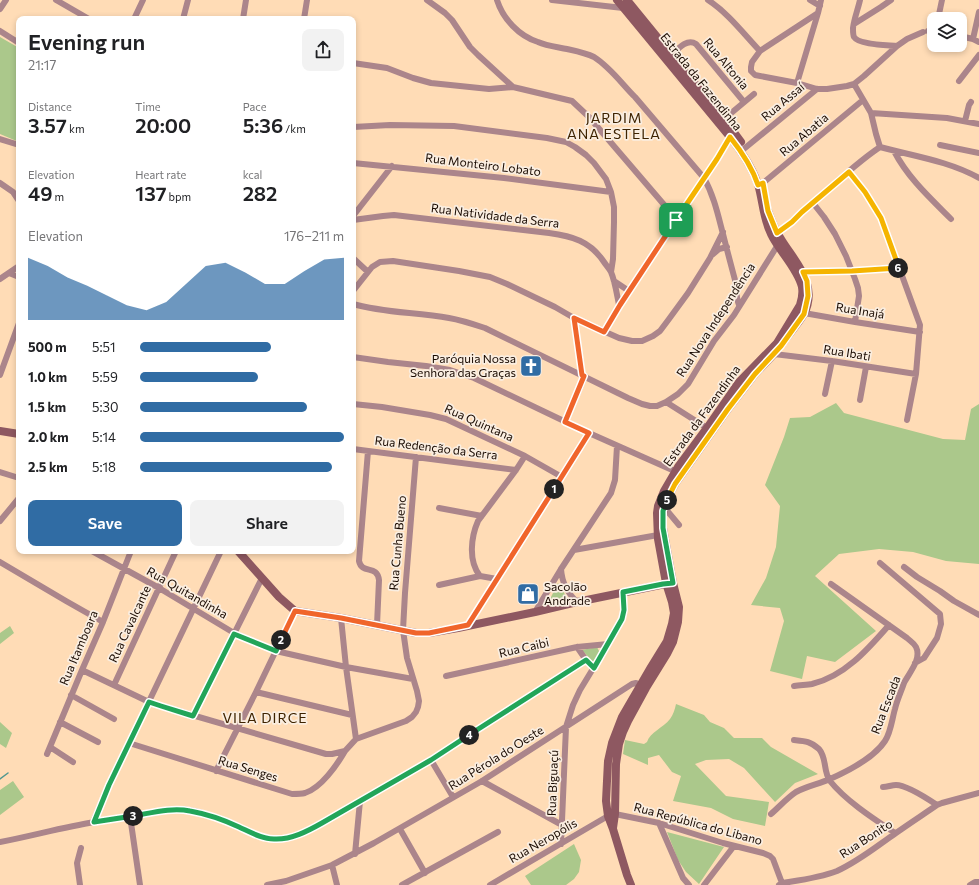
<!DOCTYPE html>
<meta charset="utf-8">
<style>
:root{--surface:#fff;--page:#f2f2f2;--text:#202124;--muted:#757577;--accent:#306ca4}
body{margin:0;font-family:Commissioner,sans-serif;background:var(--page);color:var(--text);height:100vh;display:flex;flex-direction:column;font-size:15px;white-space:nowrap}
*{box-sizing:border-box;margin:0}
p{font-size:13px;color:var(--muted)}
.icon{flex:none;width:22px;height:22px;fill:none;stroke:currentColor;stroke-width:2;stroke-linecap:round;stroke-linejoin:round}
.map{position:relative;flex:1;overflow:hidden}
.panel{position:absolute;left:16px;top:16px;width:340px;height:538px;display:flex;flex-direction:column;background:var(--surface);border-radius:8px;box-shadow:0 2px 6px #0003}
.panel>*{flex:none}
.fabs{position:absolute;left:927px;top:12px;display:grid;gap:8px}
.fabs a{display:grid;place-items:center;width:40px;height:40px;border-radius:8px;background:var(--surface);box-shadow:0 2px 6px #0003;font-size:20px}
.pin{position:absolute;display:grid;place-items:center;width:34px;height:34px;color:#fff;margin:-17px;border-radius:8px;box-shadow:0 2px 6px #0006}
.km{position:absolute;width:20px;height:20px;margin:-10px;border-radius:50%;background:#222;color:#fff;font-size:11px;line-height:20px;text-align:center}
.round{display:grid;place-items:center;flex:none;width:42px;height:42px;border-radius:8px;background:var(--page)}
.summary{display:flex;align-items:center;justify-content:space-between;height:68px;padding:0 12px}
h1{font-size:22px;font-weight:600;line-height:30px}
.metrics{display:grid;grid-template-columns:repeat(3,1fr);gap:6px;height:68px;padding:4px 12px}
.metrics div{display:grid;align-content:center}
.metrics b{font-size:20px;font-weight:600}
.metrics small{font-size:11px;font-weight:400}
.metrics p{font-size:11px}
.chart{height:112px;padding:8px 12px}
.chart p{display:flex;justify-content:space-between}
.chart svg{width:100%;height:72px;margin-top:4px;fill:var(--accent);opacity:.7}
.button{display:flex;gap:8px;margin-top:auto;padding:8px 12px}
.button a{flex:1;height:46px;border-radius:8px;background:var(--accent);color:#fff;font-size:16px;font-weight:600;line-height:46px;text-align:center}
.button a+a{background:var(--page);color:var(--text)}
ul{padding:0 12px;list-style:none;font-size:13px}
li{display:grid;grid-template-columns:64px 48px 1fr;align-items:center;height:30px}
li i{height:10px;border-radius:5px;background:var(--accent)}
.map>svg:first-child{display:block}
.green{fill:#abc88b}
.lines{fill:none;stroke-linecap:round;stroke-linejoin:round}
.stream{stroke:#529890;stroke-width:1.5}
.minor{stroke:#ab858b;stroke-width:6}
.secondary{stroke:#8e5861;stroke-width:8}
.split-1-casing{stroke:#fff;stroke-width:8}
.split-2-casing{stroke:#fff;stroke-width:8}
.split-3-casing{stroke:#fff;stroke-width:8}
.split-4-casing{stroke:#fff;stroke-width:8}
.split-5-casing{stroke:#fff;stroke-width:8}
.split-6-casing{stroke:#fff;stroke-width:8}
.split-7-casing{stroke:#fff;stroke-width:8}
.split-1{stroke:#f0652b;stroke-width:5}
.split-2{stroke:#f0652b;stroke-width:5}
.split-3{stroke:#22a559;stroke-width:5}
.split-4{stroke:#22a559;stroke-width:5}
.split-5{stroke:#22a559;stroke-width:5}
.split-6{stroke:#f5b400;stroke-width:5}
.split-7{stroke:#f5b400;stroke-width:5}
.labels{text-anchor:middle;stroke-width:3.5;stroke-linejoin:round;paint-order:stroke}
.street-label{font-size:12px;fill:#190a00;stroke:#faeee1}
.poi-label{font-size:12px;fill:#190a00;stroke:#faeee1;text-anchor:end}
.quarter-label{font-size:14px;letter-spacing:1px;fill:#3e2300;stroke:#faeee1}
</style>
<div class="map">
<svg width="979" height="885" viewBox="0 0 979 885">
<rect width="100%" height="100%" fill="#ffdcb6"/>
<!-- green -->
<path class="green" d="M0,37L19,48V142L0,134Z
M836,403L844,413L943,439L965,440L971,409L979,404V564L946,561L913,552L879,549L839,554L815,576L876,631L835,662L807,656L802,679L770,671L784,621L780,608L751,605L766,578L776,547L780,506L765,485L784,437L790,418L810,417Z
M558,583L569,601L547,605Z
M10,626L14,633L0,644V633Z
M597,647L600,653L594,663L582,650Z
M676,704L704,715L710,722L724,728L734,738H762L771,747L818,774L795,783L775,802L744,768L729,759L706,760L695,764L726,796L769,802L765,826L733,819L711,808L673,801L681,776L672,772L659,755L648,758V765L623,754L625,740L644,744L647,742C650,732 663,728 670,719C673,715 675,709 676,704Z
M0,722L12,733L6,748L0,744Z
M13,781L24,797L0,815V790Z
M667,832L724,847L699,884L686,872L678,860Z
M574,844L581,860L579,872L574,879L566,885H531L525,876Z"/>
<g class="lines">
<!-- stream -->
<path class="stream" d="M0,779L8,773"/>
<!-- minor -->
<path class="minor" d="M56,0L89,19
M427,0L445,13L452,20L470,47L478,55L513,87
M497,0C503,19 519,36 538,42C547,46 558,47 567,49C576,51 586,53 594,57C610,67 622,84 635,97C658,124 681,151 704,178C714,196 718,215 723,234C727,250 731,265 735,280C736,288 736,297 739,305
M552,0L623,8
M708,0C728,13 743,33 760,51
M810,0L820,6
M821,0L818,13L760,51L752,62L751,67V71L755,75L797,83L817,89H827L847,86L854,84L864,76L897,46L907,39L923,32
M860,0C858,9 854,19 853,28C853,31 853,35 854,37C859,45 888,45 897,46
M0,9L6,0
M134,19L143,0
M183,19L188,0
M243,19L246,0
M304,19L307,0
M938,19L942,0
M854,24L881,7L891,0
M0,31L19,43
M928,31H934
M960,36L973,39L979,42
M973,39L979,12
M672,55C678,49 687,38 696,44L744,102
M353,63L387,68L413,78L431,83L489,89L513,87L572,101L589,117L666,207L676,220
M959,81L979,55
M797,83L818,13
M854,84L871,113L876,134L880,147
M871,113L947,118L979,124
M724,119L754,94
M965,121L969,105L971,102
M353,127L390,125L454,126L547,138L566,142L575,147L586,155L594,163L606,179L611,192L614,207V222L613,259L611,272
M0,139L19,145
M940,145L979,153
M880,147C913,156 949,161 979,178
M745,148L817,89
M894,151C908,178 930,198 951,219
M353,163L504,178L611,192
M849,172L865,191L881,218L920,325L916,374L907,420
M0,183L13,192L19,201
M758,185L763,183L863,100
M813,203L824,217L835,234L846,256L855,279L858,288L859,296L855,322
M353,216L392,166
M353,220L383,216L394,215L549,233C572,236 590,241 604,262C606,265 609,268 611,272C615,281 617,295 619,305
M777,233C813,206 843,172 880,147
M712,255L719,249L727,247
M353,258L368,272
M803,272L852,271L899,267
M9,273L19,277
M0,279L19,266
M614,281L629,291
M353,291L372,267L380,262L393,261L459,271L490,277L507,284L555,307L574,318L619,338L632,341H642L653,336L660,331L669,319L688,293L710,258L723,232
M353,304C384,313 417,312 449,318C461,320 473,324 485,328L628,398L642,404L650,406H657L666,402L678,394L688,384L714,341L734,315L779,243
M801,312L804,313L855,322L920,332
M574,318L582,375
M604,332L629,291L717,159L730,137
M774,354L832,361L916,374
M353,357L388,362L426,366L450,370L474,378L589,433L679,473
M0,375L19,323
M825,394L832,361
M860,400L866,367
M666,402L707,428
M353,404L382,407L430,415L446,419L525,456L562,477
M565,422L585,376
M353,449L516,470
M368,451L359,561C362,575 377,564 379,580L377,625
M0,472L19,478
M664,507L679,525
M439,508L482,516
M0,521L19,498
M574,550L658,535
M92,551L159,588L234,633L276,651L346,667L413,679
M0,562L66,601L103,622
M880,563L940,614L941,624L937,638L924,658L915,663
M904,567L917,577L940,591L954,601L979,615
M561,569C562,583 567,592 577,602
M497,579L480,576C468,561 471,537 478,521L516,470L525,456
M439,585L480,576
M535,612L561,569L611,493L615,480L617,446
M341,618L346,667L356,739
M469,625L497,579L589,433
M577,647L586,660L594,668
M82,670L149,702L161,706L326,754H332L345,751L356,739L406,721L412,717L416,712L418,707L419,701L417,691L407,658L403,630L405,593L416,457
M446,676L577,647L608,644
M114,685L176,551
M794,686C800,685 807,685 812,684C845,676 868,649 889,625
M256,692L352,715
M71,695L114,719
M193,716L262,578
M60,722L98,742
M794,740C805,741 810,741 819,749C827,758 823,771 830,781C846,801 874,819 895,833
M129,743L292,794C297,794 301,794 305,793C321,788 337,765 345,751
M50,747L73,762
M47,754L82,670L103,622L131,551
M431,760L453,797
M216,771L256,692L295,611
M482,781L562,825
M883,787C887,787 892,785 896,785C906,785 928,799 937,805
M771,814C779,807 787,798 796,792C807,786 819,784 830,779C848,771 874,758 885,741C891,732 892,719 895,709C897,700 901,692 904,683C909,673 922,659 916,647C914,643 910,641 907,638L831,584
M130,816L140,885
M93,822L109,785L221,551
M659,823L683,878L689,885
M400,829L425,873
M0,842C32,836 63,827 95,822C107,820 119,818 131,816C146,814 164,809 179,809C202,810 225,821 245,830C255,834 264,839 274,839C291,840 308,830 322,823L431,760L586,660
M561,844L566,727L573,705L580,690L608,644L622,619L624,610V601L623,592
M355,854L360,801
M332,865L337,885
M80,885L77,863L81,848
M267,885L286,881L332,865L374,843L482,781L632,684L636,683L644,687
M402,885L498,832
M490,885L608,816L615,814L659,823L723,843L763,853L770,856L773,859L782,883
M704,885L734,846
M779,885L782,883C801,880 819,878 837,871C859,861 877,846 896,833C910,823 924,814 937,805L942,803L979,793
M970,885L975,882H979"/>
<!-- secondary -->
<path class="secondary" d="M617,0L730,137C742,152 752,167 758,184C763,201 763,218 771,234C779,251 798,269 802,287C803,293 802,299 800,305L777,343L739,382L707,428L678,467L664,491L658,506L657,513L658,539L666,583L672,602L674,613L672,624L667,641L651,667L622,717L612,743L608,761L606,801L608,816L613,829L627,875L631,885
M627,0L724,119L741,142
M768,211C772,221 775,231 781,239C795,262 819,284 804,314C798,324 789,334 782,344
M0,431L19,434
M238,551L279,597L295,611L341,618L416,633H429L458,628L535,612L577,602L670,583
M613,828L615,814L616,764L619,744L623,732L628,721L646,688L667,654L673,642L678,622L679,607L673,583L663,528V514L664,507L667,499L675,484L728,409L755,374L774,354"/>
</g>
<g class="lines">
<!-- split-1 casing -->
<g class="split-1-casing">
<path id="split-1" d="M554,489L589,433L565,422L584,376L582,375L574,318L604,332L620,305L676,220"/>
</g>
<!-- split-2 casing -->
<g class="split-2-casing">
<path id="split-2" d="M281,640L295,611L341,618L416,633H429L468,625L554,489"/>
</g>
<!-- split-3 casing -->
<g class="split-3-casing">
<path id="split-3" d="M133,816L94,822L109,785L149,702L161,706L193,716L234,634L276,651L281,640"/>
</g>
<!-- split-4 casing -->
<g class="split-4-casing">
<path id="split-4" d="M133,816C151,813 172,807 190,811C207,814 224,820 239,827C250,832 262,839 274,839C291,840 308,831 322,823L431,760L469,735"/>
</g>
<!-- split-5 casing -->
<g class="split-5-casing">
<path id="split-5" d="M469,735L586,660L594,668L622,619L624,610L623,592L663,584L673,583L663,528V511L667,500"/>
</g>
<!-- split-6 casing -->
<g class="split-6-casing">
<path id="split-6" d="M667,500L675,484L728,409L755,374L781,346L804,314L808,296L807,281L803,272L852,271L898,268"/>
</g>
<!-- split-7 casing -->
<g class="split-7-casing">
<path id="split-7" d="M676,220L717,159L730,137C742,152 752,167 758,185L763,183L768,211L777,233L792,222L802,212L849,172L865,192L881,218L899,268H898"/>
</g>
<!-- split-1 -->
<use href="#split-1" class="split-1"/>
<!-- split-2 -->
<use href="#split-2" class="split-2"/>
<!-- split-3 -->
<use href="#split-3" class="split-3"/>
<!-- split-4 -->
<use href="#split-4" class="split-4"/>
<!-- split-5 -->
<use href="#split-5" class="split-5"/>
<!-- split-6 -->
<use href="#split-6" class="split-6"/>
<!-- split-7 -->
<use href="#split-7" class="split-7"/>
</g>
<!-- icons -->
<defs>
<g id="church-square" transform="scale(1.15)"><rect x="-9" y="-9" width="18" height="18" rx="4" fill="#306ca4" stroke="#faeee1"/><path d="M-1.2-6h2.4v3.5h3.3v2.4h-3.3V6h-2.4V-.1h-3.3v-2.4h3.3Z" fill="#fff"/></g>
<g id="shop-square" transform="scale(1.15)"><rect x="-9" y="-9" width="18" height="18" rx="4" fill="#306ca4" stroke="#faeee1"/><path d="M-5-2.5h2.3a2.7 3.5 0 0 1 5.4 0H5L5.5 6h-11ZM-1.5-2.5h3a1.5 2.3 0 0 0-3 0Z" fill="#fff"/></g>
</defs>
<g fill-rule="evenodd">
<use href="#church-square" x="531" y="366"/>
<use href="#shop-square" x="528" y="594"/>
</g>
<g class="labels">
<!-- street labels -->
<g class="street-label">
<text transform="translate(726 64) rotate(50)" y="4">Rua Altonia</text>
<text transform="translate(701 82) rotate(51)" y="4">Estrada da Fazendinha</text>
<text transform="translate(783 102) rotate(-40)" y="4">Rua Assaí</text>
<text transform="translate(804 135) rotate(-40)" y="4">Rua Abatia</text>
<text transform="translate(483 165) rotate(7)" y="4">Rua Monteiro Lobato</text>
<text transform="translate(495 216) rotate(7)" y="4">Rua Natividade da Serra</text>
<text transform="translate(860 311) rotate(9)" y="4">Rua Inajá</text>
<text transform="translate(716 320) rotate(-57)" y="4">Rua Nova Independência</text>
<text transform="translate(847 353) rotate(9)" y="4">Rua Ibati</text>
<text transform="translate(702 416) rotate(-54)" y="4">Estrada da Fazendinha</text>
<text transform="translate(479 423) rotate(24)" y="4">Rua Quintana</text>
<text transform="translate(436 448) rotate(7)" y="4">Rua Redenção da Serra</text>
<text transform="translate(398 543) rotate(-85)" y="4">Rua Cunha Bueno</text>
<text transform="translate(187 593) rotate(30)" y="4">Rua Quitandinha</text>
<text transform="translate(130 624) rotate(-65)" y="4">Rua Cavalcante</text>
<text transform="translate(79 648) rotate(-67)" y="4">Rua Itamboara</text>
<text transform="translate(524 648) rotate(-13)" y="4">Rua Caibi</text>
<text transform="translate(886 705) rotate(-69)" y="4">Rua Escada</text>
<text transform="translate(496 758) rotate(-32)" y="4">Rua Pérola do Oeste</text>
<text transform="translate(248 769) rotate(17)" y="4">Rua Senges</text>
<text transform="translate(553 783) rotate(-88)" y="4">Rua Biguaçú</text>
<text transform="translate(698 824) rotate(15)" y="4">Rua República do Libano</text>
<text transform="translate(866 839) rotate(-33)" y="4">Rua Bonito</text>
<text transform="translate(543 841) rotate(-30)" y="4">Rua Neropólis</text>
</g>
<!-- poi labels -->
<g class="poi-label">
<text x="516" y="363">Paróquia Nossa<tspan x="516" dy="14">Senhora das Graças</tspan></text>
<text x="544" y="591" text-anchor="start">Sacolão<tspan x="544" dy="14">Andrade</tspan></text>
</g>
<!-- quarter labels -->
<g class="quarter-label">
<text x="614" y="123">JARDIM<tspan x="614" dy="16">ANA ESTELA</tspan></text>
<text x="265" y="723">VILA DIRCE</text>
</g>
</g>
</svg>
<div class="fabs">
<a><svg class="icon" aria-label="layers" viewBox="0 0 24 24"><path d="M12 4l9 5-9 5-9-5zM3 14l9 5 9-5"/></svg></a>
</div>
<div class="pin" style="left:676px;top:220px;background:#1e9e55"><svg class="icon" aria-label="arrive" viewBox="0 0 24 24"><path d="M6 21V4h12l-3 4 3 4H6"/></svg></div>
<b class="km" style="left:554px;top:489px">1</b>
<b class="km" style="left:281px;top:640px">2</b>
<b class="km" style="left:133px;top:816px">3</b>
<b class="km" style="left:469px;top:735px">4</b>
<b class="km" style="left:667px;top:500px">5</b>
<b class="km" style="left:898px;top:268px">6</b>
<section class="panel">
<div class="summary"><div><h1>Evening run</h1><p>21:17</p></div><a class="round"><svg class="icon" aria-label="share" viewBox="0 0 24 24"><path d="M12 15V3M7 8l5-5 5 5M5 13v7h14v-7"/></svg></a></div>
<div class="metrics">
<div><p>Distance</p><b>3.57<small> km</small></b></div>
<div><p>Time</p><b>20:00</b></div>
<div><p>Pace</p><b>5:36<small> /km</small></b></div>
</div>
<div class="metrics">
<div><p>Elevation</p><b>49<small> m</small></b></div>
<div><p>Heart rate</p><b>137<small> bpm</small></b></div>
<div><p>kcal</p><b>282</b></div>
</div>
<div class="chart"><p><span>Elevation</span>176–211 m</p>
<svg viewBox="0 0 160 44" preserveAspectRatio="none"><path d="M0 44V6L10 11L20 18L30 23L40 29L50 35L60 38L70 33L80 22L90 11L100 9L110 15L120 22L130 22L140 14L150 7L160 6V44z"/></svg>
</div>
<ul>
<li><b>500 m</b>5:51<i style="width:64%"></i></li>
<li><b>1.0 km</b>5:59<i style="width:58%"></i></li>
<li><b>1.5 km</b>5:30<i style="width:82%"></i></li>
<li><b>2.0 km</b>5:14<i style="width:100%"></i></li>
<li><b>2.5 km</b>5:18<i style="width:94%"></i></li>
</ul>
<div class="button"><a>Save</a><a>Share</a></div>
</section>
</div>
